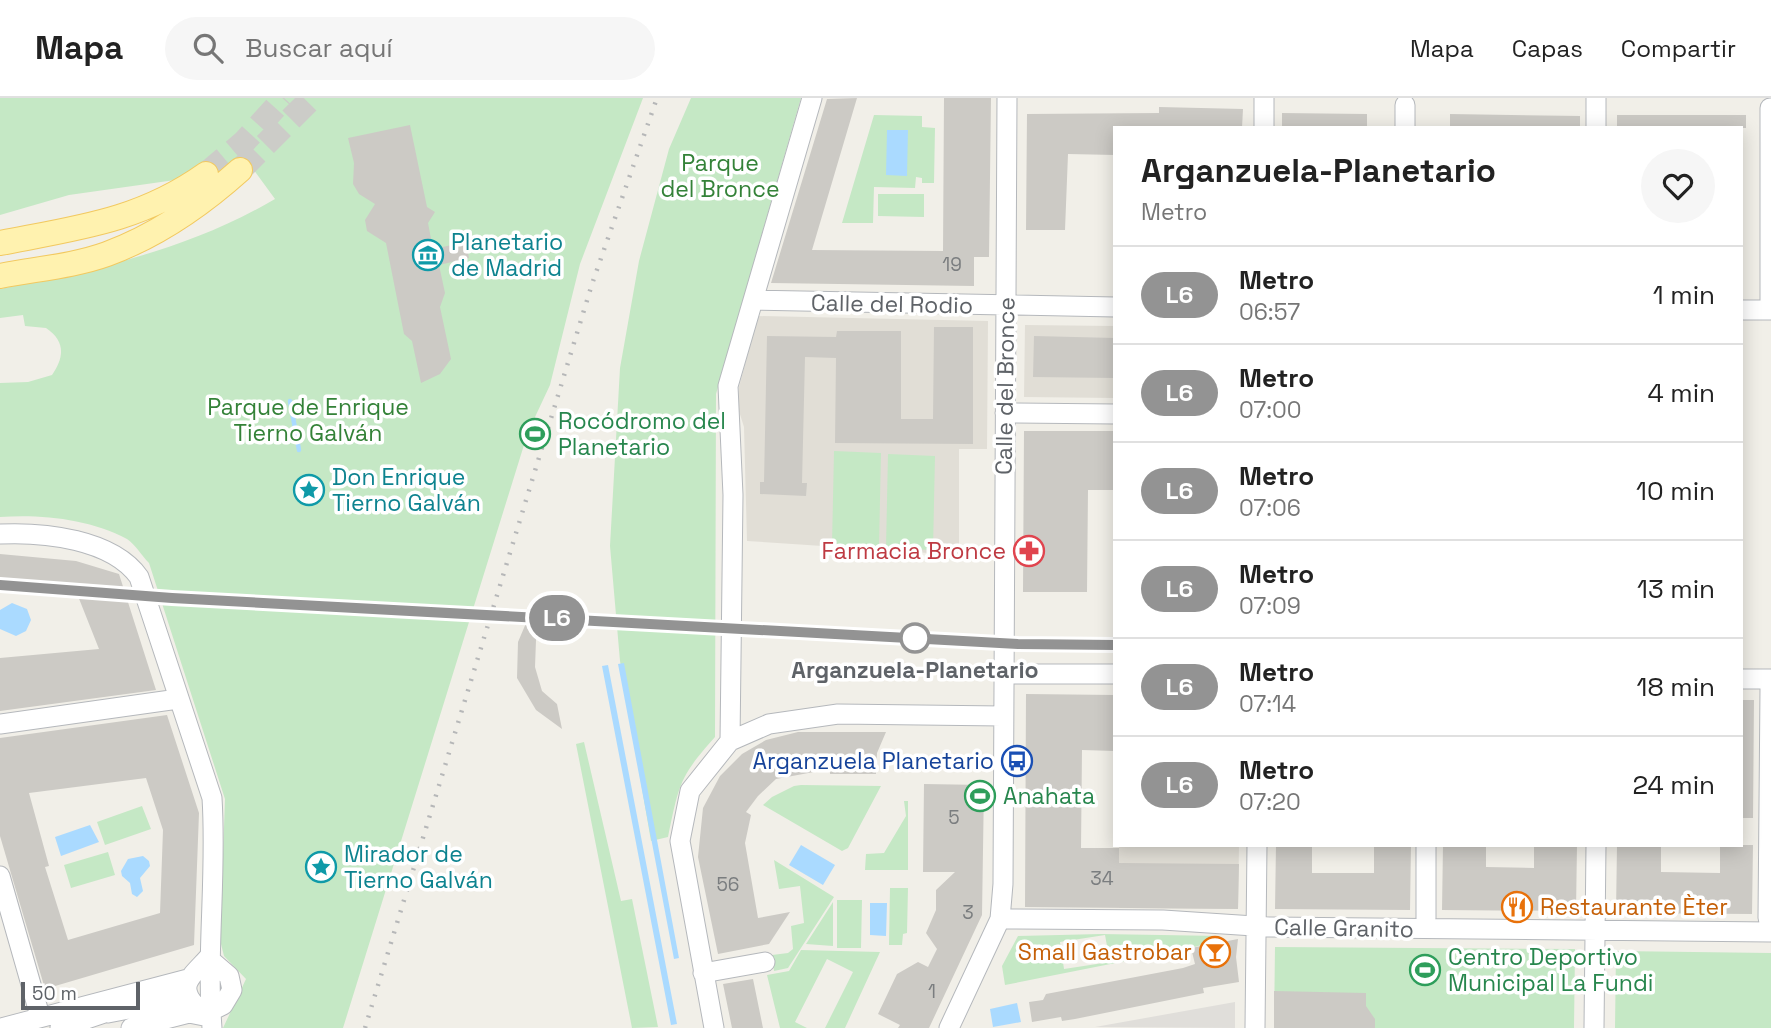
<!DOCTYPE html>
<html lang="es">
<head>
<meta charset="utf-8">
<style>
  body { margin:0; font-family:"Space Grotesk",sans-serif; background:#f6f6f6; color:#222; height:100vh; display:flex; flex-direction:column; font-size:26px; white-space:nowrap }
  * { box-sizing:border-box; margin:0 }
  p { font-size:23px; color:#767676 }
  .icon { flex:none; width:38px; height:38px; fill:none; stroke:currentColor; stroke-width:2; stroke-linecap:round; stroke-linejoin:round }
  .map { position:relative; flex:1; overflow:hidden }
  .side { position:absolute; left:1113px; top:28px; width:630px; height:721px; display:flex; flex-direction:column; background:#fff; border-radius:0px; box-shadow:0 4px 18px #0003 }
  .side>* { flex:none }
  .badge { padding:0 14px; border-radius:23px; font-size:24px; line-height:46px }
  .scale { position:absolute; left:21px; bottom:18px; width:119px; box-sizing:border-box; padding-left:7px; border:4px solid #5f6368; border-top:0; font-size:19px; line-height:24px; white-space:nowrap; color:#5f6368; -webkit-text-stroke:5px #fff; paint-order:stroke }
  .map>.badge { position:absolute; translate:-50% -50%; box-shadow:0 0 0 4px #fff }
  .round { display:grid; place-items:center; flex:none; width:74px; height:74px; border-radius:37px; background:#f6f6f6 }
  .overview { display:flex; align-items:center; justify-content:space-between; height:119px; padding:0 28px }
  h1 { font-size:33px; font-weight:700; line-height:52px }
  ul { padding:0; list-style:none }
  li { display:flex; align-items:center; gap:21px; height:98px; padding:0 28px; border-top:2px solid #e0e0e0 }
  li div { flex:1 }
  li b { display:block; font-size:26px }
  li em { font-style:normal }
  li .badge { min-width:77px; font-weight:700; text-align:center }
  header { display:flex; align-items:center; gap:42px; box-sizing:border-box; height:98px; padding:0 35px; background:#fff; border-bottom:2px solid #e0e0e0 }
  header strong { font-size:33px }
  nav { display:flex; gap:38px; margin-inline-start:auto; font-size:24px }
  .search { width:490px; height:63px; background:#f6f6f6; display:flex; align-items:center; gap:18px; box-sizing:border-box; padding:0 24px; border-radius:38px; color:#767676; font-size:26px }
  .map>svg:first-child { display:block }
  .industrial { fill:#e0deda }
  .education { fill:#e1ded6 }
  .green { fill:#c5e8c5; fill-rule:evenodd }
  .water { fill:#aadaff }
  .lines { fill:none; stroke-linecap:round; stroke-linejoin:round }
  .stream { stroke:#aadaff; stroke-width:4.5 }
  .building { fill:#cccac5; fill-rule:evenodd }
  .major-tunnel { stroke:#ccccc8; stroke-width:24; stroke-dasharray:24 12; stroke-linecap:butt }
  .minor-casing { stroke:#b5b8bc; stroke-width:21 }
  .major-casing { stroke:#f2c960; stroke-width:26 }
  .minor { stroke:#fff; stroke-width:19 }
  .major { stroke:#fff2af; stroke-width:24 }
  .rail { stroke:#b6b7b8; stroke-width:4.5; stroke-dasharray:2 9; stroke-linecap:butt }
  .line-casing { stroke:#fff; stroke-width:16 }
  .line { stroke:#939393; stroke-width:10 }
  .stop-dot { fill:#fff; stroke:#939393; stroke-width:3.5 }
  .labels { text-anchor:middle; stroke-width:7; stroke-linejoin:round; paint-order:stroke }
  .number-label { font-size:19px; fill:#7a7d7f }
  .park-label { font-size:23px; fill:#348238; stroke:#fff }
  .culture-label { font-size:23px; fill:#0d838f; stroke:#fff; text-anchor:start }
  .street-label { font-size:23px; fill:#5f6368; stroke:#fff }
  .leisure-label { font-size:23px; fill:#27864d; stroke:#fff; text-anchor:start }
  .health-label { font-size:23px; fill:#be3a42; stroke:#fff; text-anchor:end }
  .stop-label { font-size:23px; font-weight:bold; fill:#5f6368; stroke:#fff }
  .transit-label { font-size:23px; fill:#164399; stroke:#fff; text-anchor:end }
  .food-label { font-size:23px; fill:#c56008; stroke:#fff; text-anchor:start }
</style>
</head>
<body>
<header>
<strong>Mapa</strong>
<div class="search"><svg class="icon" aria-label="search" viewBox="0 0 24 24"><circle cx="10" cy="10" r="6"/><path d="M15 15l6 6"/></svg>Buscar aquí</div>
<nav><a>Mapa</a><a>Capas</a><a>Compartir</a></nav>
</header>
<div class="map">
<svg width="1771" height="930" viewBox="0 0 1771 930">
  <rect width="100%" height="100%" fill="#f1efe8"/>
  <path class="industrial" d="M1235 904V930L1095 929Z"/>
  <path class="education" d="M758 218 988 223 987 351H959V457L747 443 744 329 738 310 739 289Z
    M1025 227 1115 228V300L1024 299Z
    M1119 747H1239L1238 811 1119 810Z"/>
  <path class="green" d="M0 0H643L580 166 550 287 528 334 343 930H223L246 881 224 858 220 842 225 701 149 465C142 458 135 446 127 441 90 421 41 416 0 419V285L28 284 52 277C64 260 66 243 46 230L25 228 23 217 0 220V191C99 170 186 153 275 101L253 71 69 97 0 117Z
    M691 0H801L716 296 715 639C679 679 679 687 668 739L651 743 620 563 610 448 620 270 639 163 669 51Z
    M874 17 922 18V29L935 30 934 85H922V80L916 79 915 90 874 89 873 125H842Z
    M878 96H924V119L878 118Z
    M834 353 881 355 879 449 832 447Z
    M888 356 935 358 933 452 886 450Z
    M584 644 621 803 632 801 658 929 632 930 576 646Z
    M794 688 801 687 881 688 848 750 842 753 763 707 772 699Z
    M904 703H908V772H865L866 756 884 755 906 718Z
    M142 708 151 731 105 747 97 724Z
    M108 754 115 777 71 790 64 767Z
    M774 762 834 799 788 870 774 873 772 857 788 855 793 851 791 828 804 825 800 788 779 791Z
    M890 790H908L907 835 903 836 902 847H889Z
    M837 802H862L861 850H837Z
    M833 804V848L806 846Z
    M1101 836 1220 838 1219 842 1191 850 1005 887 1002 868 1018 838ZM1105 837 1110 864 1064 871 1060 844Z
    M1275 849 1575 851 1574 930H1274Z
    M801 852 880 854 845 930H825L853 874 827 861 795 924 807 930H780L767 877 789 873Z
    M1616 853 1771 855V930H1615Z"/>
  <path class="water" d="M887 32H908L907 78 886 77Z
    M12 505 27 511 31 522 26 533 16 538 0 531V512Z
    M624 565 679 860 674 861 618 566Z
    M608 567 677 926 671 927 602 568Z
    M90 727 99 744 61 758 55 739Z
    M801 747 835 767 823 787 789 767Z
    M143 758 149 763 150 768 140 780 143 793 137 799 132 796 130 785 122 778 121 773 128 761Z
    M870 805H887L886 838 870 837Z
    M1017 905 1021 924 993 929 990 911Z"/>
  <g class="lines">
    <path class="stream" d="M290 303 299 352"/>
  </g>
  <path class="building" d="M857 0 812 152 943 153 944 0H991L989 159H974V188L771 185 827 1Z
    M1159 9 1243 11 1242 30H1115V57L1068 56 1065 132H1026L1027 16 1159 15Z
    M1282 15 1367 16V30H1282Z
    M1450 16 1580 18V30H1450Z
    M1617 17H1746V30H1617Z
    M410 27 427 109 435 114 428 125 433 151 466 144 469 160 439 167 445 195 440 209 451 261 440 276 421 285 412 243 404 236 386 145 367 133 365 122 375 106 359 96 353 86 354 65 348 40Z
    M934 229H973V346L835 345 836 260 805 259 802 385H807L806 398 760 396V384H764L767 238 836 239 837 233H901V321H933Z
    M1034 238 1115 240V280L1033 279Z
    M1024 333H1115V392H1088L1087 494H1023Z
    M0 456 76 463 119 476 156 592 0 613V560L99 551 74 488 55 485V491L0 486Z
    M535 504 541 534 536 542 535 569 542 593 557 606 562 631 536 612 517 580 518 544Z
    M1026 596 1115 597V653L1082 652 1081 750H1119V765L1239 766 1238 811 1025 809Z
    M1741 602H1754L1753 720H1741Z
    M167 617 199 715 194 847 45 891 0 738V640ZM146 680 163 732 160 815 68 842 45 769 49 768 29 695Z
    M798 634H886L877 655 876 676H830V671L776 681 758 698 746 714 751 717 745 745 758 820 790 814 769 846 718 856 698 759 703 710 720 678 742 656 766 642Z
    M924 686 984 687 982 817 929 930H898L900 927 878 916 897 876 918 864 928 869 937 851 926 835 936 812V792L955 774H923Z
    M1276 747H1312V775H1374V747H1411L1410 812 1275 811Z
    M1443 747H1486V769L1534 770V747H1577L1576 813 1442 812Z
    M1617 747H1661V774L1720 775V747H1753L1752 816 1616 815Z
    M1238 841 1236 859 1239 884 1203 890 1204 895 1075 921 1062 923 1061 919 1032 924 1029 904 1043 902 1046 896 1183 870 1195 866 1191 850Z
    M753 881 763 930H732L723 886Z
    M1274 893 1366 895V908L1375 921V930H1274Z"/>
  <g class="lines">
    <path class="major-tunnel" d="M240 72 312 0
      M206 76 244 44 284 0"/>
    <g class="minor-casing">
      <path id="minor" d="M1596 0V30
        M1405 7V30
        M1770 10V202
        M1264 30V0
        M753 202 1115 209
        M1741 212H1771
        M1005 315 1115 316
        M0 436C44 434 112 441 139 479L212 700C217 777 206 853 212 930
        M1002 576H1115
        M1741 581H1771
        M0 626 178 601
        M730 643 733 397 728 288 812 0
        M0 778 40 918
        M1426 820V747
        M1768 820 1770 590
        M1000 821 1163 822 1269 829 1771 834
        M208 860 229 878 232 892 223 907 211 913 195 907C176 887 194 876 208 860Z
        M703 875 765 864
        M108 915 175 902 195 907
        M1 930 188 881
        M60 930 116 911
        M131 930 189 915 204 918
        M714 930 680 743 690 693 730 643 769 626 838 616 1002 618
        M949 930 1000 821 1003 786 1007 0
        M1255 930 1257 747
        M1594 930 1596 747"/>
    </g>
    <g class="major-casing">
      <path id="major" d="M0 145C77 130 140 123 206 76
        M0 178C35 171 74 168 107 156 156 138 201 107 240 72"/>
    </g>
    <use href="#minor" class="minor"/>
    <use href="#major" class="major"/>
    <path class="rail" d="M365 930 592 186 657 0"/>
  </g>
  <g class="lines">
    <g class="line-casing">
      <path id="line" d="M0 487 172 500 1018 546 1115 547"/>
    </g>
    <use href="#line" class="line"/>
  </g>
  <defs>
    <g id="museum-ring" transform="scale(1.575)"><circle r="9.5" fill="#fff" stroke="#0f9aa8" stroke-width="1.5"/><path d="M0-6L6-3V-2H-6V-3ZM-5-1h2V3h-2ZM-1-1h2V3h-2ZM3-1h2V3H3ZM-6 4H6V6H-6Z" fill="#0f9aa8"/></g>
    <g id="stadium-ring" transform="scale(1.575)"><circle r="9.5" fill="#fff" stroke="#2e9e5b" stroke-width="1.5"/><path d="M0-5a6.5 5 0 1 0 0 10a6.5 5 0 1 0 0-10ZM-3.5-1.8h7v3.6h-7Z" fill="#2e9e5b"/></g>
    <g id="sight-ring" transform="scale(1.575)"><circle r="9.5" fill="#fff" stroke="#0f9aa8" stroke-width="1.5"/><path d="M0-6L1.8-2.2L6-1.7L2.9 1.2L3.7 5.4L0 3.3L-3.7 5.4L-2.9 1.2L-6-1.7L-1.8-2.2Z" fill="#0f9aa8"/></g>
    <g id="pharmacy-ring" transform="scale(1.575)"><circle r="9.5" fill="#fff" stroke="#e0444e" stroke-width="1.5"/><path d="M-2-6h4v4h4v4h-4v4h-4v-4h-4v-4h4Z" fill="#e0444e"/></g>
    <g id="bus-ring" transform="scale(1.575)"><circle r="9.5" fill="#fff" stroke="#1a4fb4" stroke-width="1.5"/><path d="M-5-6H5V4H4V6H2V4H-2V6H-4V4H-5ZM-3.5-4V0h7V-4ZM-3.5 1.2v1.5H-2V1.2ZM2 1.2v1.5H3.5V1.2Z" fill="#1a4fb4"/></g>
    <g id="restaurant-ring" transform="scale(1.575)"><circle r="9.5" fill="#fff" stroke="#e8710a" stroke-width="1.5"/><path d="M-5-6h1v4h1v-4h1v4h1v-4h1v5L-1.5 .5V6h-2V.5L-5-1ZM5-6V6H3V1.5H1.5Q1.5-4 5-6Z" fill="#e8710a"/></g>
    <g id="bar-ring" transform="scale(1.575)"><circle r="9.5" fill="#fff" stroke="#e8710a" stroke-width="1.5"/><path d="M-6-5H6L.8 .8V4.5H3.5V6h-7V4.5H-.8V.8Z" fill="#e8710a"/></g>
  </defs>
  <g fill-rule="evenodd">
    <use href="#museum-ring" x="428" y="157"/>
    <use href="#stadium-ring" x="535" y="336"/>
    <use href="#sight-ring" x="309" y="392"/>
    <use href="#pharmacy-ring" x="1029" y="453"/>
    <use href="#bus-ring" x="1017" y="663"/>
    <use href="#stadium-ring" x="980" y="698"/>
    <use href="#sight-ring" x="321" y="769"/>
    <use href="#restaurant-ring" x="1517" y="809"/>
    <use href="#bar-ring" x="1215" y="854"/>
    <use href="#stadium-ring" x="1425" y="872"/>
  </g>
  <circle class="stop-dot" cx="915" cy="540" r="14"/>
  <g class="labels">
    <g class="number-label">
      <text x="952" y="173">19</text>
      <text x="954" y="726">5</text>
      <text x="1102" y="787">34</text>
      <text x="728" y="793">56</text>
      <text x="968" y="821">3</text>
      <text x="932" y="900">1</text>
    </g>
    <g class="park-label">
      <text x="720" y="73">Parque<tspan x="720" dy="26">del Bronce</tspan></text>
      <text x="308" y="317">Parque de Enrique<tspan x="308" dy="26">Tierno Galván</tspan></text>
    </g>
    <g class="culture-label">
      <text x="451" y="152">Planetario<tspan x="451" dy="26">de Madrid</tspan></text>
      <text x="332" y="387">Don Enrique<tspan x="332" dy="26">Tierno Galván</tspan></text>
      <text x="344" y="764">Mirador de<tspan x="344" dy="26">Tierno Galván</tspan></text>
    </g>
    <g class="street-label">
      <text transform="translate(892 206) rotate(1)" y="8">Calle del Rodio</text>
      <text transform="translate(1005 288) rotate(-89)" y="8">Calle del Bronce</text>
      <text transform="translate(1344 830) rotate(1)" y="8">Calle Granito</text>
    </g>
    <g class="leisure-label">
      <text x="558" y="331">Rocódromo del<tspan x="558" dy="26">Planetario</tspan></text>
      <text x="1003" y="706">Anahata</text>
      <text x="1448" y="867">Centro Deportivo<tspan x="1448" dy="26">Municipal La Fundi</tspan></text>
    </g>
    <g class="health-label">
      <text x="1006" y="461">Farmacia Bronce</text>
    </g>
    <g class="stop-label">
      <text x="915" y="580">Arganzuela-Planetario</text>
    </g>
    <g class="transit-label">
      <text x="994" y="671">Arganzuela Planetario</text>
    </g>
    <g class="food-label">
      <text x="1540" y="817">Restaurante Èter</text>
      <text x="1192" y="862" text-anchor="end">Small Gastrobar</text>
    </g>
  </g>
</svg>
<div class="scale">50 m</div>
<b class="badge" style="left:557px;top:520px;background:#939393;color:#fff">L6</b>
<section class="side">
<div class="overview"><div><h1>Arganzuela-Planetario</h1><p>Metro</p></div><a class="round"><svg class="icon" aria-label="heart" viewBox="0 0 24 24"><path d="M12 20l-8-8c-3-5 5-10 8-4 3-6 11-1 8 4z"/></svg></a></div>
<ul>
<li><span class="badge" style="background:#939393;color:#fff">L6</span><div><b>Metro</b><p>06:57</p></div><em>1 min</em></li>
<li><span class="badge" style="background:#939393;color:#fff">L6</span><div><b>Metro</b><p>07:00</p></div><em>4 min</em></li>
<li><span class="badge" style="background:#939393;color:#fff">L6</span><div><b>Metro</b><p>07:06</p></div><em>10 min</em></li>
<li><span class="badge" style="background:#939393;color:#fff">L6</span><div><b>Metro</b><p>07:09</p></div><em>13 min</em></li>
<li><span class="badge" style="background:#939393;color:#fff">L6</span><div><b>Metro</b><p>07:14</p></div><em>18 min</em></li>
<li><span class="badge" style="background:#939393;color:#fff">L6</span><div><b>Metro</b><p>07:20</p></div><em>24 min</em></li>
</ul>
</section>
</div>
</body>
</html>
